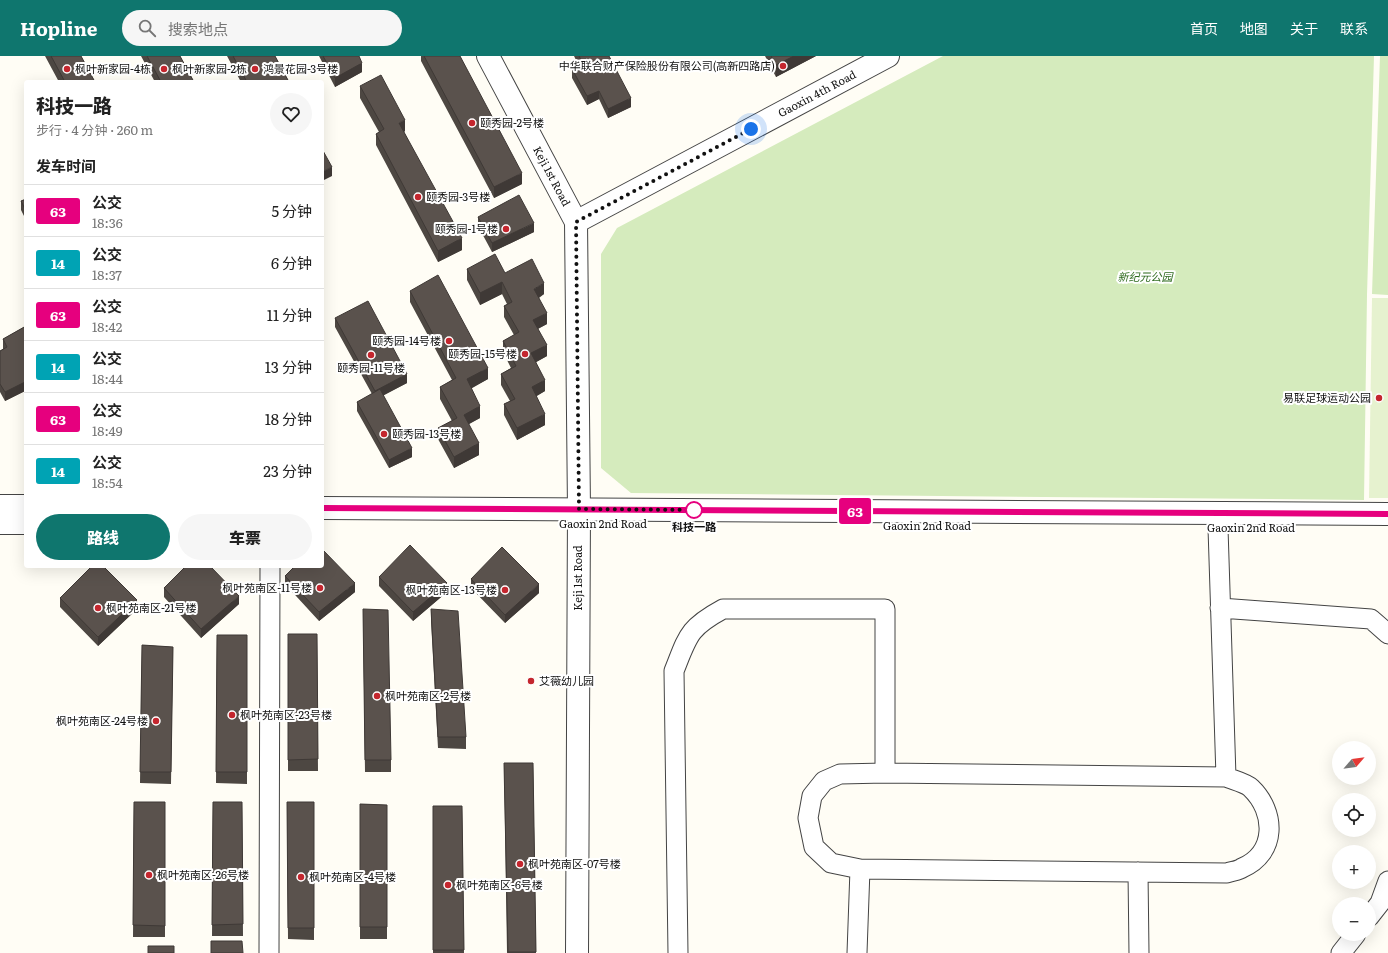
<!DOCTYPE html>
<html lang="zh">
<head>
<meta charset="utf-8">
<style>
  body { margin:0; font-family:Literata,"Noto Sans SC",serif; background:#f6f6f6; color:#222; height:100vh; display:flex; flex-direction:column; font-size:15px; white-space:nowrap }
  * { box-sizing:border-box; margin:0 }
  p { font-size:13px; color:#767676 }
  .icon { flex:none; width:22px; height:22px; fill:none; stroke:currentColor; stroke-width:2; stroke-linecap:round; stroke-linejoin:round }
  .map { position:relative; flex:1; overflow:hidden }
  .side { position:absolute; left:24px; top:24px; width:300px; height:488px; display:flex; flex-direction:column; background:#fff; border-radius:4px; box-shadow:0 4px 16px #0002 }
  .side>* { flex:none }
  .badge { padding:0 8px; border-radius:3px; font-size:14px; line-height:26px }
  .needle { width:26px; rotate:62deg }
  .controls { position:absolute; left:1332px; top:685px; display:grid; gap:8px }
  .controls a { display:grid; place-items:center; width:44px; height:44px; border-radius:50%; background:#fff; box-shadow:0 4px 16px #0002; font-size:20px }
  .you { position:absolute; width:20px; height:20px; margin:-10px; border:3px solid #fff; border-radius:50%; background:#1a73e8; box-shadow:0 0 0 6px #1a73e833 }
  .map>.badge { position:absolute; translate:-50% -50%; box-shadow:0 0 0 2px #fff }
  h2 { padding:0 12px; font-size:15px; line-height:36px }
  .round { display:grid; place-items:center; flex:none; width:42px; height:42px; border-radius:21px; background:#f6f6f6 }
  .summary { display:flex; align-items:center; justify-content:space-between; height:68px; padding:0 12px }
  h1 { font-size:19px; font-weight:800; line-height:30px }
  .action { display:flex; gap:8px; margin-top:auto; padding:8px 12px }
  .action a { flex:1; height:46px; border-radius:24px; background:#0f766e; color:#fff; font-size:16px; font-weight:800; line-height:46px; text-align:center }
  .action a+a { background:#f6f6f6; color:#222 }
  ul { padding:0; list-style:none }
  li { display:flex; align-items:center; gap:12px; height:52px; padding:0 12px; border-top:1px solid #e0e0e0 }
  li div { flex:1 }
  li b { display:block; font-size:15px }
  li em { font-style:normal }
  li .badge { min-width:44px; font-weight:700; text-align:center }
  header { display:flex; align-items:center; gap:24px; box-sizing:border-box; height:56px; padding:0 20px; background:#0f766e; color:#fff }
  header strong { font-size:19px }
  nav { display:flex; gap:22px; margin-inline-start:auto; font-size:14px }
  .search { width:280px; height:36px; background:#f6f6f6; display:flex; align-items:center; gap:10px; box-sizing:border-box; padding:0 14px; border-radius:22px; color:#767676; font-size:15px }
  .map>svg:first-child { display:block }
  .green { fill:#d5ebbd }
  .pitch { fill:#e6f2cf }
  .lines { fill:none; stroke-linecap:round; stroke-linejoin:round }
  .minor-casing { stroke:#444; stroke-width:21 }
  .tertiary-casing { stroke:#444; stroke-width:24 }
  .minor { stroke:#fff; stroke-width:19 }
  .tertiary { stroke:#fff; stroke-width:22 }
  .wall { fill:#4d4742 }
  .shaded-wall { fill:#3f3936 }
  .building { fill:#5a524d; stroke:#3f3936 }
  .line-casing { stroke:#fff; stroke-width:9 }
  .line { stroke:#e6007e; stroke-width:6 }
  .walk { stroke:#111; stroke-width:4; stroke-dasharray:0 7.2 }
  .poi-dot { fill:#c4262e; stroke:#fff; stroke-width:1.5 }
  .stop-dot { fill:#fff; stroke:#e6007e; stroke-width:2 }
  .labels { text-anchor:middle; stroke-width:4; stroke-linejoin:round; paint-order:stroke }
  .poi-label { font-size:11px; fill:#111; stroke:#fff; text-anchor:start }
  .street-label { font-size:11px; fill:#111; stroke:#fff }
  .park-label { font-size:11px; font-style:italic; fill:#2f6b1f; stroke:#fff }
  .stop-label { font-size:11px; font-weight:bold; fill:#111; stroke:#fff }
</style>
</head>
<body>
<header>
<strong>Hopline</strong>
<div class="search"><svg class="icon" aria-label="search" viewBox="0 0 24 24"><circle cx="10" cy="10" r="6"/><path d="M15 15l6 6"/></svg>搜索地点</div>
<nav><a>首页</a><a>地图</a><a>关于</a><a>联系</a></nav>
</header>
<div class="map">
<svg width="1388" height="897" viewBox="0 0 1388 897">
  <rect width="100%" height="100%" fill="#fffdf5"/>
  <path class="green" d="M943 0H1374L1367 239 1364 444 631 437 601 412V198L617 172Z
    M1380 0H1388V239L1372 238Z"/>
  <path class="pitch" d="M1372 242H1388V442H1369Z"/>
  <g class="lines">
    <g class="minor-casing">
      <path id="minor" d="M1218 472 1226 721
        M1220 552 1371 563 1388 578
        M885 717 1226 721C1233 724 1246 727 1251 732 1276 756 1277 797 1242 812 1238 815 1232 815 1227 817L860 813 831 807 814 791 808 762 812 740 824 725 840 718Z
        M1138 816 1139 897
        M1369 861 1380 847 1388 825
        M269 897 270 510
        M678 897 674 615C688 580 688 572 723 553H885V717
        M857 897 860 813
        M1341 897 1356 878"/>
    </g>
    <g class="tertiary-casing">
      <g id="tertiary">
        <path id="s1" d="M488 0 576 166 579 453 577 897"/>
        <path id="s2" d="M576 166 888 0"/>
        <path d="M0 450H26"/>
        <path d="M322 452 1388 458"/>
        <path d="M0 467H26"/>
      </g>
    </g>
    <use href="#minor" class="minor"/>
    <use href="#tertiary" class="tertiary"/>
  </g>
  <path class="wall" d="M45 0H81L95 26H59Z
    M141 0H180L194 26H155Z
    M227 0H275L289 26H241Z
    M319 0H359L362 16 335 31Z
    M421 0H460L522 128 494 142 421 5Z
    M574 0H609L631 51 608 62 599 43 587 49 572 22V13L579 10Z
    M765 0H816L776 21Z
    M360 30 405 75 404 76 462 194 438 206 376 89V78L379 76 360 42Z
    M26 143V164L21 154V145Z
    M478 161 534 176 492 196 478 170Z
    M467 213 505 217 544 238 539 242 547 268 538 273 547 300 536 306 545 335 536 340 545 369 517 384 504 359V348L510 345 501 329V318L511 312 503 296V285L514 279 504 261V250L507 248 502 238 480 249 467 224Z
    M410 235 488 323 471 332 480 362 468 368 479 399 454 412 438 383V372L452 365 440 343V331L452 324 410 246Z
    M335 262 407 327 383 339 412 401 389 412 357 355V346L372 338 335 271Z
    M26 270V336L25 335 5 345 0 336V295L3 293V283Z
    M285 520 355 536 319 565 285 528Z
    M379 521 447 536 413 565 379 530Z
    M471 523 539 537 505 567 471 532Z
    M164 532 239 548 201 582 164 541Z
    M60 542 137 553 98 590 60 551Z
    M363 553 391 704V716H365Z
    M431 553 466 681V693L438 692 431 565Z
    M288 578H317L318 715H288Z
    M217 579H247V728L216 727Z
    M142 589 173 591 171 728 140 727Z
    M504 707H533L536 897H507Z
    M134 746H165V881H133Z
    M213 746H242L243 880H212Z
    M287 746H314V884L288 883Z
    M360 748 387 749V883H360Z
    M433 750H462L464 897H433Z"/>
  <path class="shaded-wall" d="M794 0H816L776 21V9Z
    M362 7V16L335 31V22Z
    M599 35V43L587 49V40Z
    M631 42V51L608 62V53Z
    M405 64V75L399 78V67Z
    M332 111V120L322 125V116Z
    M522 117V128L494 142V131Z
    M534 167V176L492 196V187Z
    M462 182V194L438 206V195Z
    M502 226V238L480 249V237Z
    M544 227V238L534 244V233Z
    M547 257V268L533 275V264Z
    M547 289V300L531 309V297Z
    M488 312V323L467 335V323Z
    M407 318V327L375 344V335Z
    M545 324V335L532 343V331Z
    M25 326V335L5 345V336Z
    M480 350V362L464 371V359Z
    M545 358V369L517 384V372Z
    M479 387V399L454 412V401Z
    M412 392V401L389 412V404Z
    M355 527V536L319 565V556Z
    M447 527V536L413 565V556Z
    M539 528V537L505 567V559Z
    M239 540V548L201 582V573Z
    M137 544V553L98 590V581Z"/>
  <path class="building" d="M51 0H81L95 26H65Z
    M147 0H180L194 26H161Z
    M233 0H275L289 26H247Z
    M323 0H359L362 7 335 22Z
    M424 0H460L522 117 494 131Z
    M579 0H609L631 42 608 53 599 35 587 40 572 13 583 8Z
    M771 0H794L776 9Z
    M381 19 405 64 399 67 462 182 438 195 376 78 384 73 360 30Z
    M322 93 332 111 322 116Z
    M519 139 534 167 492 187 478 161Z
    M26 143V155L21 145Z
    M495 198 505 217 532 203 544 227 534 233 547 257 533 264 547 289 531 297 545 324 532 331 545 358 517 372 504 348 515 343 501 318 516 310 503 285 519 276 504 250 512 246 502 226 480 237 467 213Z
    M438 219 488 312 467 323 480 350 464 359 479 387 454 401 438 372 457 362 440 331 456 322 410 235Z
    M368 245 407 318 375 335 335 262Z
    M26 270V327L25 326 5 336 0 328V295L7 291 3 283Z
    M380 333 412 392 389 404 357 346Z
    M410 489 447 527 413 556 379 521Z
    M502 491 539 528 505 559 471 523Z
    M322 493 355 527 319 556 285 520 295 510H322Z
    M92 510H103L137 544 98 581 60 542Z
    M186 510H210L239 540 201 573 164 532Z
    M363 553 388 554 391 704H365Z
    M431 553 458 555 466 681H438Z
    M288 578H317L318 703 288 704Z
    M217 579H247V716H216Z
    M142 589 173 591 171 716H140Z
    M504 707H533L536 896H508Z
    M134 746H165V870L133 869Z
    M213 746H242L243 868 212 869Z
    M287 746H314V872H288Z
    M360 748 387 749V871H360Z
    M433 750H462L464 894H433Z
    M211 885H242L243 897H211Z
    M148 890H174V897H148Z"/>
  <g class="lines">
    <g class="line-casing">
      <path id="line" d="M322 452 1388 458"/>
    </g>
    <use href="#line" class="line"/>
    <path class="walk" d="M694 454 579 453 576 166 751 73"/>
  </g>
  <g class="poi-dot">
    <circle cx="783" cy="10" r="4"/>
    <circle cx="67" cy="13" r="4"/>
    <circle cx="164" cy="13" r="4"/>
    <circle cx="255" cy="13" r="4"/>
    <circle cx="472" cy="67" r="4"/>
    <circle cx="418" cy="141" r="4"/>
    <circle cx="506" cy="173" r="4"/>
    <circle cx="449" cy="285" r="4"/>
    <circle cx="525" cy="298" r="4"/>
    <circle cx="371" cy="299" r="4"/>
    <circle cx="1379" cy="342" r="4"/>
    <circle cx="384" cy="378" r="4"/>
    <circle cx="320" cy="532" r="4"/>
    <circle cx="505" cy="534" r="4"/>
    <circle cx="98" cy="552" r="4"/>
    <circle cx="531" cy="625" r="4"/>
    <circle cx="377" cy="640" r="4"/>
    <circle cx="232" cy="659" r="4"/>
    <circle cx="156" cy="665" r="4"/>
    <circle cx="520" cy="808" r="4"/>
    <circle cx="149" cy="819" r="4"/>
    <circle cx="301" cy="821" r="4"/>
    <circle cx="448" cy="829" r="4"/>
  </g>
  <circle class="stop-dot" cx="694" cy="454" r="8"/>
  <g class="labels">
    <g class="poi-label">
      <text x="775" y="14" text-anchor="end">中华联合财产保险股份有限公司(高新四路店)</text>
      <text x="75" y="17">枫叶新家园-4栋</text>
      <text x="172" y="17">枫叶新家园-2栋</text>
      <text x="263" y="17">鸿景花园-3号楼</text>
      <text x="480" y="71">颐秀园-2号楼</text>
      <text x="426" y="145">颐秀园-3号楼</text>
      <text x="498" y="177" text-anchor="end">颐秀园-1号楼</text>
      <text x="441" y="289" text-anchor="end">颐秀园-14号楼</text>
      <text x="517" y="302" text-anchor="end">颐秀园-15号楼</text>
      <text x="371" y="316" text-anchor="middle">颐秀园-11号楼</text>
      <text x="1371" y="346" text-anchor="end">易联足球运动公园</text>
      <text x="392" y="382">颐秀园-13号楼</text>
      <text x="312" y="536" text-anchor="end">枫叶苑南区-11号楼</text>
      <text x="497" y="538" text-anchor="end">枫叶苑南区-13号楼</text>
      <text x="106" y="556">枫叶苑南区-21号楼</text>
      <text x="539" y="629">艾薇幼儿园</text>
      <text x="385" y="644">枫叶苑南区-2号楼</text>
      <text x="240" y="663">枫叶苑南区-23号楼</text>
      <text x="148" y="669" text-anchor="end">枫叶苑南区-24号楼</text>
      <text x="528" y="812">枫叶苑南区-07号楼</text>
      <text x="157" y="823">枫叶苑南区-26号楼</text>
      <text x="309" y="825">枫叶苑南区-4号楼</text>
      <text x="456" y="833">枫叶苑南区-6号楼</text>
    </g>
    <g class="street-label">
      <text dy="4" stroke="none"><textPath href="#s2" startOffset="273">Gaoxin 4th Road</textPath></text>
      <text dy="4" stroke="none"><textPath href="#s1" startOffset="136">Keji 1st Road</textPath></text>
      <text x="603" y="472">Gaoxin 2nd Road</text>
      <text x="927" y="474">Gaoxin 2nd Road</text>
      <text x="1251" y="476">Gaoxin 2nd Road</text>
      <text transform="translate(578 522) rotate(-90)" y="4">Keji 1st Road</text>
    </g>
    <g class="park-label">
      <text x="1145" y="225">新纪元公园</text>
    </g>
    <g class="stop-label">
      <text x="694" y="475">科技一路</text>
    </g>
  </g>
</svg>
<div class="controls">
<a><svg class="needle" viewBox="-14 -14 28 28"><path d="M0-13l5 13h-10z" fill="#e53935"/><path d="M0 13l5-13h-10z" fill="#767676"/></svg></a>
<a><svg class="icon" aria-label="locate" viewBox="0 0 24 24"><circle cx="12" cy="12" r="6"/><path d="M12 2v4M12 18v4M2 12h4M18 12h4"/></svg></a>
<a>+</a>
<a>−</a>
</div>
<div class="you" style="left:751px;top:73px"></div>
<b class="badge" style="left:855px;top:455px;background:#e6007e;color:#fff">63</b>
<section class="side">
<div class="summary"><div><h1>科技一路</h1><p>步行 · 4 分钟 · 260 m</p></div><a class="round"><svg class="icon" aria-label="heart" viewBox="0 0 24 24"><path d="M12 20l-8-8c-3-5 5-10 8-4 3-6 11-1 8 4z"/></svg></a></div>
<h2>发车时间</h2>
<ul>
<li><span class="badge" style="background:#e6007e;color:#fff">63</span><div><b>公交</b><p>18:36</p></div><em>5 分钟</em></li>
<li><span class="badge" style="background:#00a3b4;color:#fff">14</span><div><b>公交</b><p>18:37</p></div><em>6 分钟</em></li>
<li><span class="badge" style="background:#e6007e;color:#fff">63</span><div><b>公交</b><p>18:42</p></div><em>11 分钟</em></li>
<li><span class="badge" style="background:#00a3b4;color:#fff">14</span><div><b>公交</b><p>18:44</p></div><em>13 分钟</em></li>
<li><span class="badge" style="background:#e6007e;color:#fff">63</span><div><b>公交</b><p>18:49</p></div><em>18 分钟</em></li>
<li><span class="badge" style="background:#00a3b4;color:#fff">14</span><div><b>公交</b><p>18:54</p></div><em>23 分钟</em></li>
</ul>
<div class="action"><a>路线</a><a>车票</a></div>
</section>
</div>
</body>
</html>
